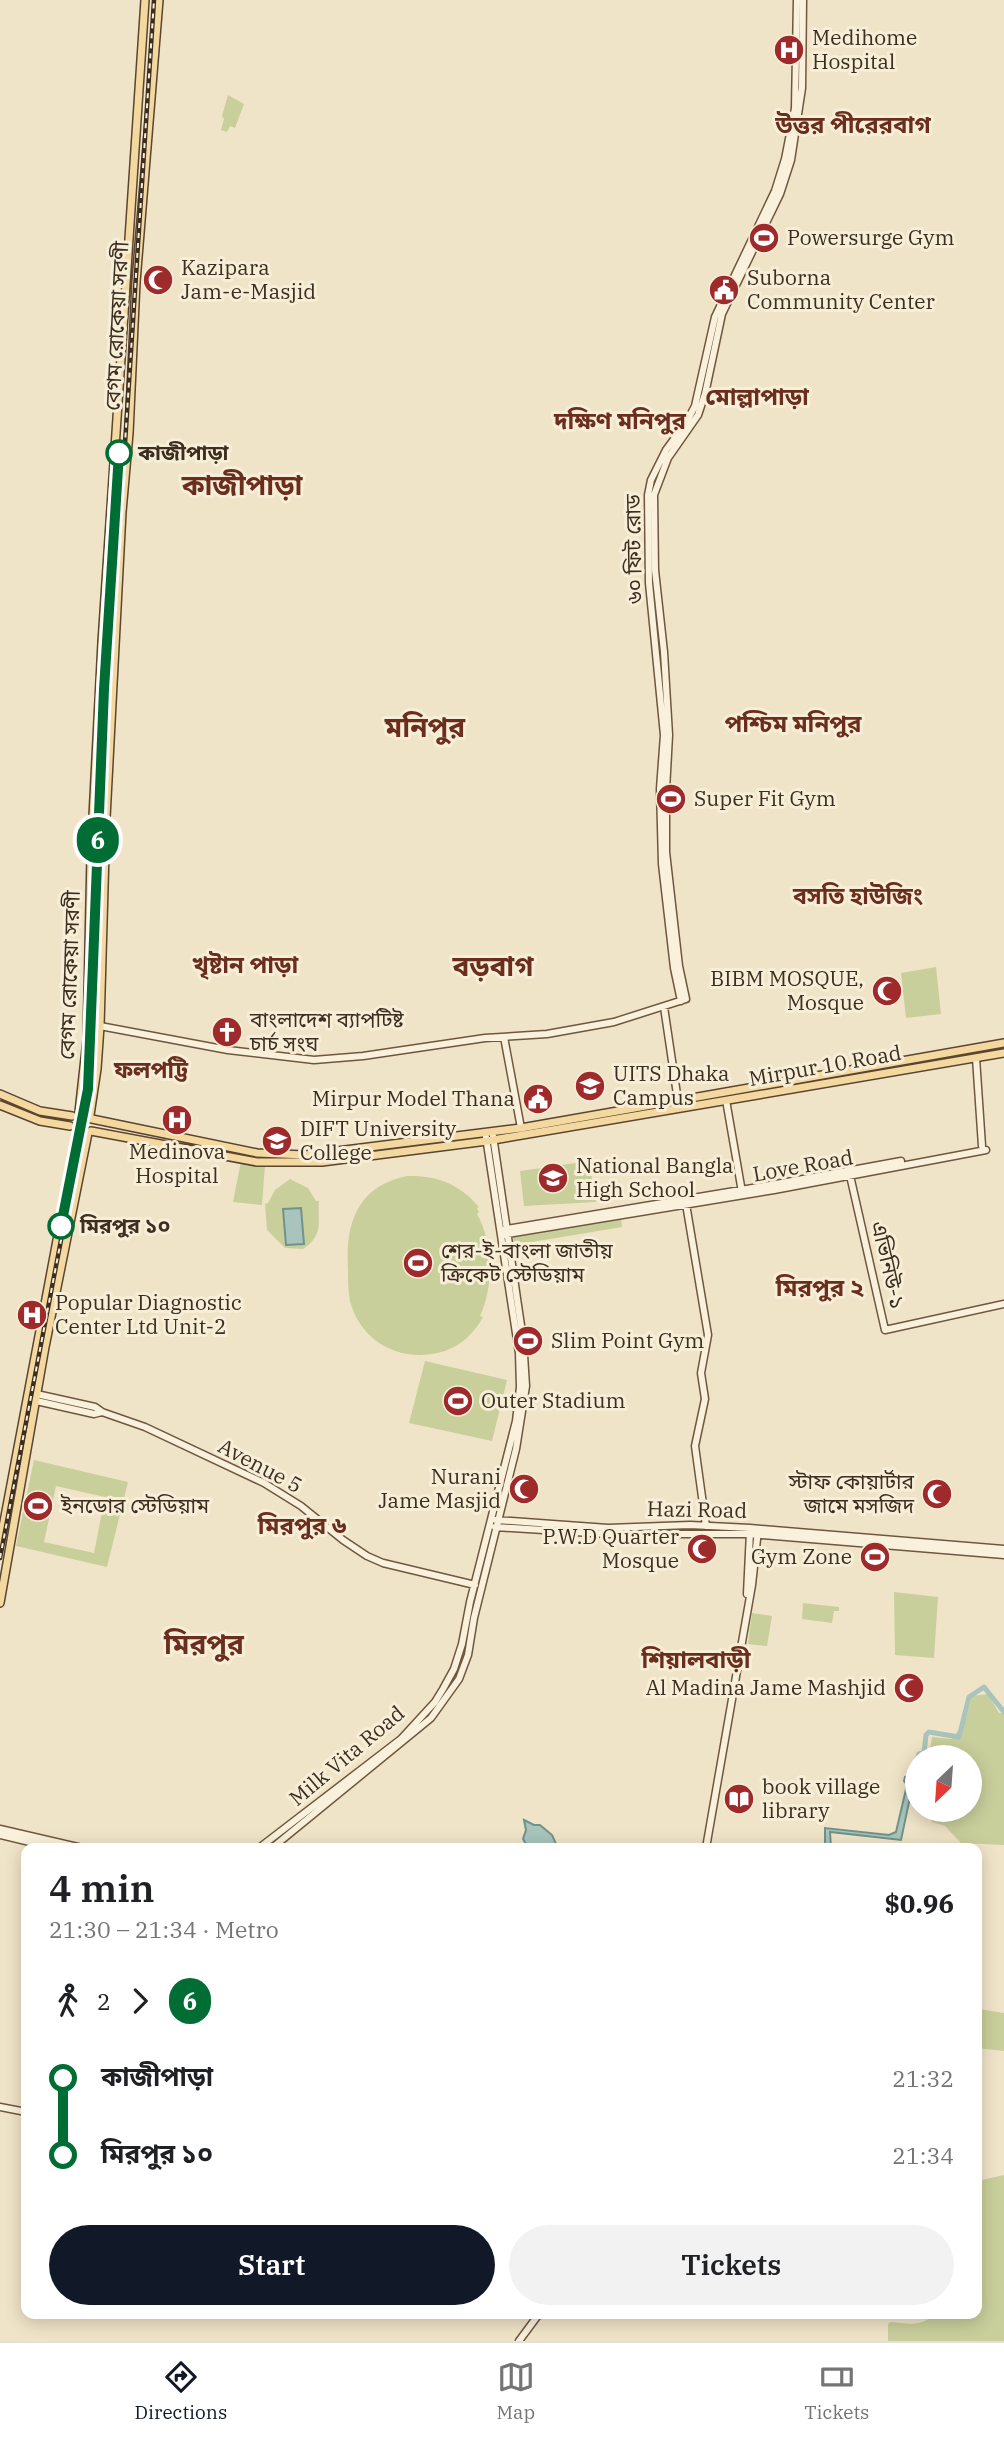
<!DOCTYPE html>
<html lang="en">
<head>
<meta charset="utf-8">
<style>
  body { margin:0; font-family:"IBM Plex Serif","Noto Sans Bengali",serif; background:#f2f2f2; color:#202124; height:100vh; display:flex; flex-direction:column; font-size:26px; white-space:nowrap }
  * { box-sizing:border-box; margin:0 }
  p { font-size:23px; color:#757577 }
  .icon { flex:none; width:38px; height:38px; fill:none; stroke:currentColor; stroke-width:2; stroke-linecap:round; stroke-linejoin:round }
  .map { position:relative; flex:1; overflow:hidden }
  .side { position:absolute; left:21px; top:1843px; width:961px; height:476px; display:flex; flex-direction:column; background:#fff; border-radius:14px; box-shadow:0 4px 18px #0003 }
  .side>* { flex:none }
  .badge { padding:0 14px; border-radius:23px; font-size:24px; line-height:46px }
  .needle { width:46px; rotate:205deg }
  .controls { position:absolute; left:905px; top:1745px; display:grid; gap:14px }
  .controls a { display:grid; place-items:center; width:77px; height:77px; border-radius:50%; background:#fff; box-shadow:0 4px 18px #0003; font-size:35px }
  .map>.badge { position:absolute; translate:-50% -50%; box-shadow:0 0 0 4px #fff }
  .legs { display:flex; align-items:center; gap:10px; height:77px; padding:0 28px; font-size:23px }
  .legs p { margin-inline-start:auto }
  .headline { display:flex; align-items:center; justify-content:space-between; height:119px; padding:0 28px }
  h1 { font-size:38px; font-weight:600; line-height:52px }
  .action { display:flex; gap:14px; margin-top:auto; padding:14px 28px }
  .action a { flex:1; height:80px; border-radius:42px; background:#111827; color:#fff; font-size:28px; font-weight:600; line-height:80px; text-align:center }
  .action a+a { background:#f2f2f2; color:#202124 }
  ul { padding:0 28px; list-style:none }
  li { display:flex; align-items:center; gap:24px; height:77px; font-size:26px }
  li i { display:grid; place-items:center; width:10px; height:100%; margin:0 9px; background:currentColor }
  li i::after { content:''; width:18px; height:18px; margin:-9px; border:5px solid; border-radius:50%; background:#fff }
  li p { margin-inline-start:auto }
  li:first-child i { background:linear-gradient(#0000 50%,currentColor 0) }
  li:last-child i { background:linear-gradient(currentColor 50%,#0000 0) }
  .tab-bar { display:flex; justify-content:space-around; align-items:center; height:98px; border-top:2px solid #e0e0e0; background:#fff; font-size:19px; color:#757577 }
  .tab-bar a { display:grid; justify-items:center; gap:4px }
  .tab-bar .on { color:#111827 }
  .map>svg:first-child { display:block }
  .green { fill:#c9cf9b; fill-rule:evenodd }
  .water { fill:#a9c4bc; stroke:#6f938a; stroke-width:2 }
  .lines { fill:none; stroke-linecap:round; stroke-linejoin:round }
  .canal { stroke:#a9c4bc; stroke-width:5 }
  .secondary-casing { stroke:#6f573f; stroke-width:9 }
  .primary-casing { stroke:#5b4430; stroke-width:10 }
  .secondary { stroke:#faf1dc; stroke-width:6 }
  .primary { stroke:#f3d9a0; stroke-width:7 }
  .rail-casing { stroke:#3d2e20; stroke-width:4.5 }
  .rail { stroke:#f7eed8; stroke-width:2; stroke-dasharray:5; stroke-linecap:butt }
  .line-1-casing { stroke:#fff; stroke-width:16 }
  .line-1 { stroke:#006e34; stroke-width:10 }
  .stop-1-dot { fill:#fff; stroke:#006e34; stroke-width:3.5 }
  .labels { text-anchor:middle; stroke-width:6; stroke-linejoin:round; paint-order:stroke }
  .poi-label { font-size:21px; fill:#3d2e20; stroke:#f7eed8; text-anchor:start }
  .street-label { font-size:21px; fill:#3d2e20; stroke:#f7eed8 }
  .stop-label { font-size:21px; font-weight:bold; fill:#3d2e20; stroke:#f7eed8; text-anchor:start }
  .neighbourhood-label { font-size:23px; font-weight:bold; fill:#6b2e1e; stroke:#f7eed8 }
  .quarter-label { font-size:24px; font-weight:bold; fill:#6b2e1e; stroke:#f7eed8 }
  .district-label { font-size:28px; font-weight:bold; fill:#6b2e1e; stroke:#f7eed8 }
</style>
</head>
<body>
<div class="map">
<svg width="1004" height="2341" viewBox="0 0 1004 2341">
  <rect width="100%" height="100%" fill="#f0e4c8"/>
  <path class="green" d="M228 95 244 104 235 128 230 126 227 132 221 130 224 119 222 116Z
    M936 967 941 1014 906 1018 901 973Z
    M241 1161 265 1165 262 1205 233 1202Z
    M589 1161 596 1202 524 1206 520 1171Z
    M407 1176C436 1175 460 1184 479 1207L477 1208 479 1212 477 1214C493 1242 494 1287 480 1316L483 1317C472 1337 455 1351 432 1354 395 1360 360 1339 350 1301 348 1291 348 1280 348 1269 345 1224 357 1186 407 1176Z
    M290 1179 308 1188 316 1201H319C317 1222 325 1234 303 1249L285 1248 267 1230 265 1204 268 1203 275 1190Z
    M621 1218 622 1227 514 1245 513 1237Z
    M425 1361 507 1380 492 1441 409 1423Z
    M34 1460 128 1482 107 1567 16 1546ZM56 1486 105 1497 94 1553 44 1542Z
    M894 1592 938 1597 934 1658 895 1655Z
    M803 1603 839 1607V1611H834L832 1623 802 1619Z
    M752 1613 772 1616 767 1646 748 1644Z
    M988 1694 999 1713H1004V1845L961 1843 945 1826 932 1822 930 1810H970V1757H929L932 1737 952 1739 966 1719 972 1696Z
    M978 2009 1004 2013V2051L977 2048Z
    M1004 2175V2341H888V2324L891 2322C907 2323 917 2327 932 2317L931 2314H976L977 2185 982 2180Z"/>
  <path class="water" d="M301 1208 304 1244 286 1245 283 1209Z
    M912 1774H915L901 1840 830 1832 831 1848H825V1828L889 1835 896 1832 907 1785 904 1781 905 1777Z
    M524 1820 534 1825H540L552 1835 558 1848H528L523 1839 526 1830Z"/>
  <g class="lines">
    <path class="canal" d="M918 1757 919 1754 924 1753 926 1735 929 1732 959 1737 969 1697 984 1687 1004 1712
      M911 1777 917 1761"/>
    <g class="secondary-casing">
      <path id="secondary" d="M681 1001 674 968 662 864 660 789 664 735 649 583 648 495 651 480 666 450 686 423 695 406 715 317 775 191 785 159 795 108 797 0
        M664 1007 678 1101
        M100 1026 228 1050 314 1060 363 1056 485 1038 547 1034 614 1022 686 999 679 966 666 852V790L669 735 664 652 655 570 654 495 668 458 698 415 705 394 722 314 780 194 791 160 802 88 803 0
        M504 1037 521 1128
        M976 1058 982 1146
        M726 1100 742 1192
        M849 1171 885 1330 1004 1304
        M686 1204 708 1335 701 1373 705 1399 695 1446 706 1526
        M501 1230 776 1184 901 1161
        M502 1235 774 1190 986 1150
        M32 1393 95 1407 102 1412 145 1427 264 1483 301 1506 343 1540 367 1556 383 1563 475 1585
        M32 1400 94 1414 102 1412
        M496 1520 608 1528 690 1525 750 1528 1004 1549
        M495 1527 606 1534H750L1004 1555
        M747 1594 750 1532
        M0 1829 82 1848
        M0 1835 55 1848
        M259 1848 401 1739 435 1702 443 1689 454 1669 462 1644 470 1602 516 1421 520 1387 519 1353 486 1137
        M272 1848 431 1718 459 1679 468 1655 474 1618 516 1449 526 1386 523 1339 493 1136
        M706 1848 752 1585 758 1530
        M0 2107 26 2112
        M519 2341 539 2314"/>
    </g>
    <g class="primary-casing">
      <path id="primary" d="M0 1094 40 1111 72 1116
        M0 1105 40 1121 70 1126
        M79 1112 87 1040 91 855 102 642 145 0
        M90 1115 97 1069 100 1026 106 818 122 512 129 433 136 282 159 0
        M92 1119 257 1153 305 1155 521 1128 1004 1043
        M91 1131 257 1162H322L487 1141 1004 1053
        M0 1543 77 1134
        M0 1603 45 1347 88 1133"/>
    </g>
    <use href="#secondary" class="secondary"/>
    <use href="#primary" class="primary"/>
    <g class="rail-casing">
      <path id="rail" d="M0 1558 90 1089 109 688 154 0"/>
    </g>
    <use href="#rail" class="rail"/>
  </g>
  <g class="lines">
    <g class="line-1-casing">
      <path id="line-1" d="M61 1226 88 1089 104 689 119 453"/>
    </g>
    <use href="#line-1" class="line-1"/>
  </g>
  <defs>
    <g id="hospital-disc" transform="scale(1.575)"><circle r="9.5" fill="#9e2a2b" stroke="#f7eed8"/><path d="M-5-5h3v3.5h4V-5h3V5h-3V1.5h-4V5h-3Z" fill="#fff"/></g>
    <g id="stadium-disc" transform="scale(1.575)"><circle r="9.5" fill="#9e2a2b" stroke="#f7eed8"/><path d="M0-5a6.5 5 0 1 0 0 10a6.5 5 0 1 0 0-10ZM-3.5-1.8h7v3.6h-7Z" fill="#fff"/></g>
    <g id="mosque-disc" transform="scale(1.575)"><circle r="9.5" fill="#9e2a2b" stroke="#f7eed8"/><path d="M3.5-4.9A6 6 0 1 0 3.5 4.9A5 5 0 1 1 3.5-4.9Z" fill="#fff"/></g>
    <g id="civic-disc" transform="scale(1.575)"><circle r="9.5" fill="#9e2a2b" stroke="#f7eed8"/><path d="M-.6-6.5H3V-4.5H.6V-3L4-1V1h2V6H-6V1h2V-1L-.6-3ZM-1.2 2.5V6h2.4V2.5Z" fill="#fff"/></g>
    <g id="church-disc" transform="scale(1.575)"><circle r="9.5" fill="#9e2a2b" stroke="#f7eed8"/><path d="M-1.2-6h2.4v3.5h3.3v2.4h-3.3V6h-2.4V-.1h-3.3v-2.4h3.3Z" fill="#fff"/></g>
    <g id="university-disc" transform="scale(1.575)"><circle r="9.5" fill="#9e2a2b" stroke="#f7eed8"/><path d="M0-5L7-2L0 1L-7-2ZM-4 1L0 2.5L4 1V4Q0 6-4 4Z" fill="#fff"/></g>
    <g id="school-disc" transform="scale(1.575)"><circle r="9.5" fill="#9e2a2b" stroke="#f7eed8"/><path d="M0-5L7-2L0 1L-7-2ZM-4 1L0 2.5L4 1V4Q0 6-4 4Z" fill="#fff"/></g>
    <g id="library-disc" transform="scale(1.575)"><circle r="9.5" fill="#9e2a2b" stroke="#f7eed8"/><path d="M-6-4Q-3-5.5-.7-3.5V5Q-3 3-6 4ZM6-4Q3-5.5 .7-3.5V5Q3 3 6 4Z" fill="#fff"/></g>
  </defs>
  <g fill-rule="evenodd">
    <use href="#hospital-disc" x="789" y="50"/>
    <use href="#stadium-disc" x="764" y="238"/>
    <use href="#mosque-disc" x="158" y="280"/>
    <use href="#civic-disc" x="724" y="290"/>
    <use href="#stadium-disc" x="671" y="799"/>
    <use href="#mosque-disc" x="887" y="991"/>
    <use href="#church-disc" x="227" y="1032"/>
    <use href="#university-disc" x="590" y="1086"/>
    <use href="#civic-disc" x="538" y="1099"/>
    <use href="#hospital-disc" x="177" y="1120"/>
    <use href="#university-disc" x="277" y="1141"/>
    <use href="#school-disc" x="553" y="1178"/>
    <use href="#stadium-disc" x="418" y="1263"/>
    <use href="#hospital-disc" x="32" y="1315"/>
    <use href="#stadium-disc" x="528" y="1341"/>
    <use href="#stadium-disc" x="458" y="1401"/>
    <use href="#mosque-disc" x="524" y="1489"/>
    <use href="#mosque-disc" x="937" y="1494"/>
    <use href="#stadium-disc" x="38" y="1506"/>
    <use href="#mosque-disc" x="702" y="1549"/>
    <use href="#stadium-disc" x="875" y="1557"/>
    <use href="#mosque-disc" x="909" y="1688"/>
    <use href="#library-disc" x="739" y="1799"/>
  </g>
  <g class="stop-1-dot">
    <circle cx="119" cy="453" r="12"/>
    <circle cx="61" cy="1226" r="12"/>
  </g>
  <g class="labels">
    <g class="poi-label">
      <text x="812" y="45">Medihome<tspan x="812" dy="24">Hospital</tspan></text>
      <text x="787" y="245">Powersurge Gym</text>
      <text x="181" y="275">Kazipara<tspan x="181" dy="24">Jam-e-Masjid</tspan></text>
      <text x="747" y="285">Suborna<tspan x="747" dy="24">Community Center</tspan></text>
      <text x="694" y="806">Super Fit Gym</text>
      <text x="864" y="986" text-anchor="end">BIBM MOSQUE,<tspan x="864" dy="24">Mosque</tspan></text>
      <text x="250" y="1027">বাংলাদেশ ব্যাপটিষ্ট<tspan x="250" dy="24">চার্চ সংঘ</tspan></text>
      <text x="613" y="1081">UITS Dhaka<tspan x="613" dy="24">Campus</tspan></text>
      <text x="515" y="1106" text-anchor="end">Mirpur Model Thana</text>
      <text x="300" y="1136">DIFT University<tspan x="300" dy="24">College</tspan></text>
      <text x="177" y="1159" text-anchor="middle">Medinova<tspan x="177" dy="24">Hospital</tspan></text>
      <text x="576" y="1173">National Bangla<tspan x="576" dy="24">High School</tspan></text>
      <text x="441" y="1258">শের-ই-বাংলা জাতীয়<tspan x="441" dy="24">ক্রিকেট স্টেডিয়াম</tspan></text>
      <text x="55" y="1310">Popular Diagnostic<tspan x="55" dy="24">Center Ltd Unit-2</tspan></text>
      <text x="551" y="1348">Slim Point Gym</text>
      <text x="481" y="1408">Outer Stadium</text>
      <text x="501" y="1484" text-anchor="end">Nurani<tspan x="501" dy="24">Jame Masjid</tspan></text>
      <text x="914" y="1489" text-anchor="end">স্টাফ কোয়ার্টার<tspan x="914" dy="24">জামে মসজিদ</tspan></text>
      <text x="61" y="1513">ইনডোর স্টেডিয়াম</text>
      <text x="679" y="1544" text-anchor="end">P.W.D Quarter<tspan x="679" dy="24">Mosque</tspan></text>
      <text x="852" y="1564" text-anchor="end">Gym Zone</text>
      <text x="886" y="1695" text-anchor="end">Al Madina Jame Mashjid</text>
      <text x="762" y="1794">book village<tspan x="762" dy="24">library</tspan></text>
    </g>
    <g class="street-label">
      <text transform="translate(117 326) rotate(-87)" y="7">বেগম রোকেয়া সরণী</text>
      <text transform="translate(634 549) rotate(-91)" y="7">৬০ ফিট রোড</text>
      <text transform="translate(70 975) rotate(-88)" y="7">বেগম রোকেয়া সরণী</text>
      <text transform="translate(825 1066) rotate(-10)" y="7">Mirpur 10 Road</text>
      <text transform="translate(803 1166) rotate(-10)" y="7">Love Road</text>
      <text transform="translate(888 1265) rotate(77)" y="7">এভিনিউ-১</text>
      <text transform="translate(260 1466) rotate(28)" y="7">Avenue 5</text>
      <text transform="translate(697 1510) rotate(1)" y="7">Hazi Road</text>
      <text transform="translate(347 1756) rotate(-40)" y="7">Milk Vita Road</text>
    </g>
    <g class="stop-label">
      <text x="138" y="460">কাজীপাড়া</text>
      <text x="80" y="1233">মিরপুর ১০</text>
    </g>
    <g class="neighbourhood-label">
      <text x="858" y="904">বসতি হাউজিং</text>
      <text x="151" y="1078">ফলপট্টি</text>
    </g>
    <g class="quarter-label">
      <text x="853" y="133">উত্তর পীরেরবাগ</text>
      <text x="757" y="405">মোল্লাপাড়া</text>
      <text x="620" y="429">দক্ষিণ মনিপুর</text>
      <text x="793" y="732">পশ্চিম মনিপুর</text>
      <text x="245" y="973">খৃষ্টান পাড়া</text>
      <text x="820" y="1296">মিরপুর ২</text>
      <text x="302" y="1534">মিরপুর ৬</text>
      <text x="696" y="1668">শিয়ালবাড়ী</text>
    </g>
    <g class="district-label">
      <text x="242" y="495">কাজীপাড়া</text>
      <text x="425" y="737">মনিপুর</text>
      <text x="493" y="976">বড়বাগ</text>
      <text x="204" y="1654">মিরপুর</text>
    </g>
  </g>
</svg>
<div class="controls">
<a><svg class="needle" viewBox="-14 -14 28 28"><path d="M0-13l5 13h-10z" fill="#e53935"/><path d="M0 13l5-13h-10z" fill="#757577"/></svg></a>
</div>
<b class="badge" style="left:98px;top:840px;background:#006e34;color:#fff">6</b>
<section class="side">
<div class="headline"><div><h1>4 min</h1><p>21:30 – 21:34 · Metro</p></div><b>$0.96</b></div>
<div class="legs"><svg class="icon" aria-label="walk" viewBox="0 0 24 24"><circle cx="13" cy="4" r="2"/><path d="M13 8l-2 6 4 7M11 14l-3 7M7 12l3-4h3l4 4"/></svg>2<svg class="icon" aria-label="forward" viewBox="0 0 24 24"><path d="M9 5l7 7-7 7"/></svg><b class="badge" style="background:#006e34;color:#fff">6</b></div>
<ul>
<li><i style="color:#006e34"></i><b>কাজীপাড়া</b><p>21:32</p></li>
<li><i style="color:#006e34"></i><b>মিরপুর ১০</b><p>21:34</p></li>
</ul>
<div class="action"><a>Start</a><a>Tickets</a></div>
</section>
</div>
<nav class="tab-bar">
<a class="on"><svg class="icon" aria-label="directions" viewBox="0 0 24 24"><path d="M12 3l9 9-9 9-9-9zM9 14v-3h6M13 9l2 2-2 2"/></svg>Directions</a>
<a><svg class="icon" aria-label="map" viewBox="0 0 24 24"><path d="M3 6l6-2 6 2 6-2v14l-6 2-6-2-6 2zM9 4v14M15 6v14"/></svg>Map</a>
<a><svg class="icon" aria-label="tickets" viewBox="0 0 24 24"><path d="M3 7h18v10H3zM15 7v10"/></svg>Tickets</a>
</nav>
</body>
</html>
